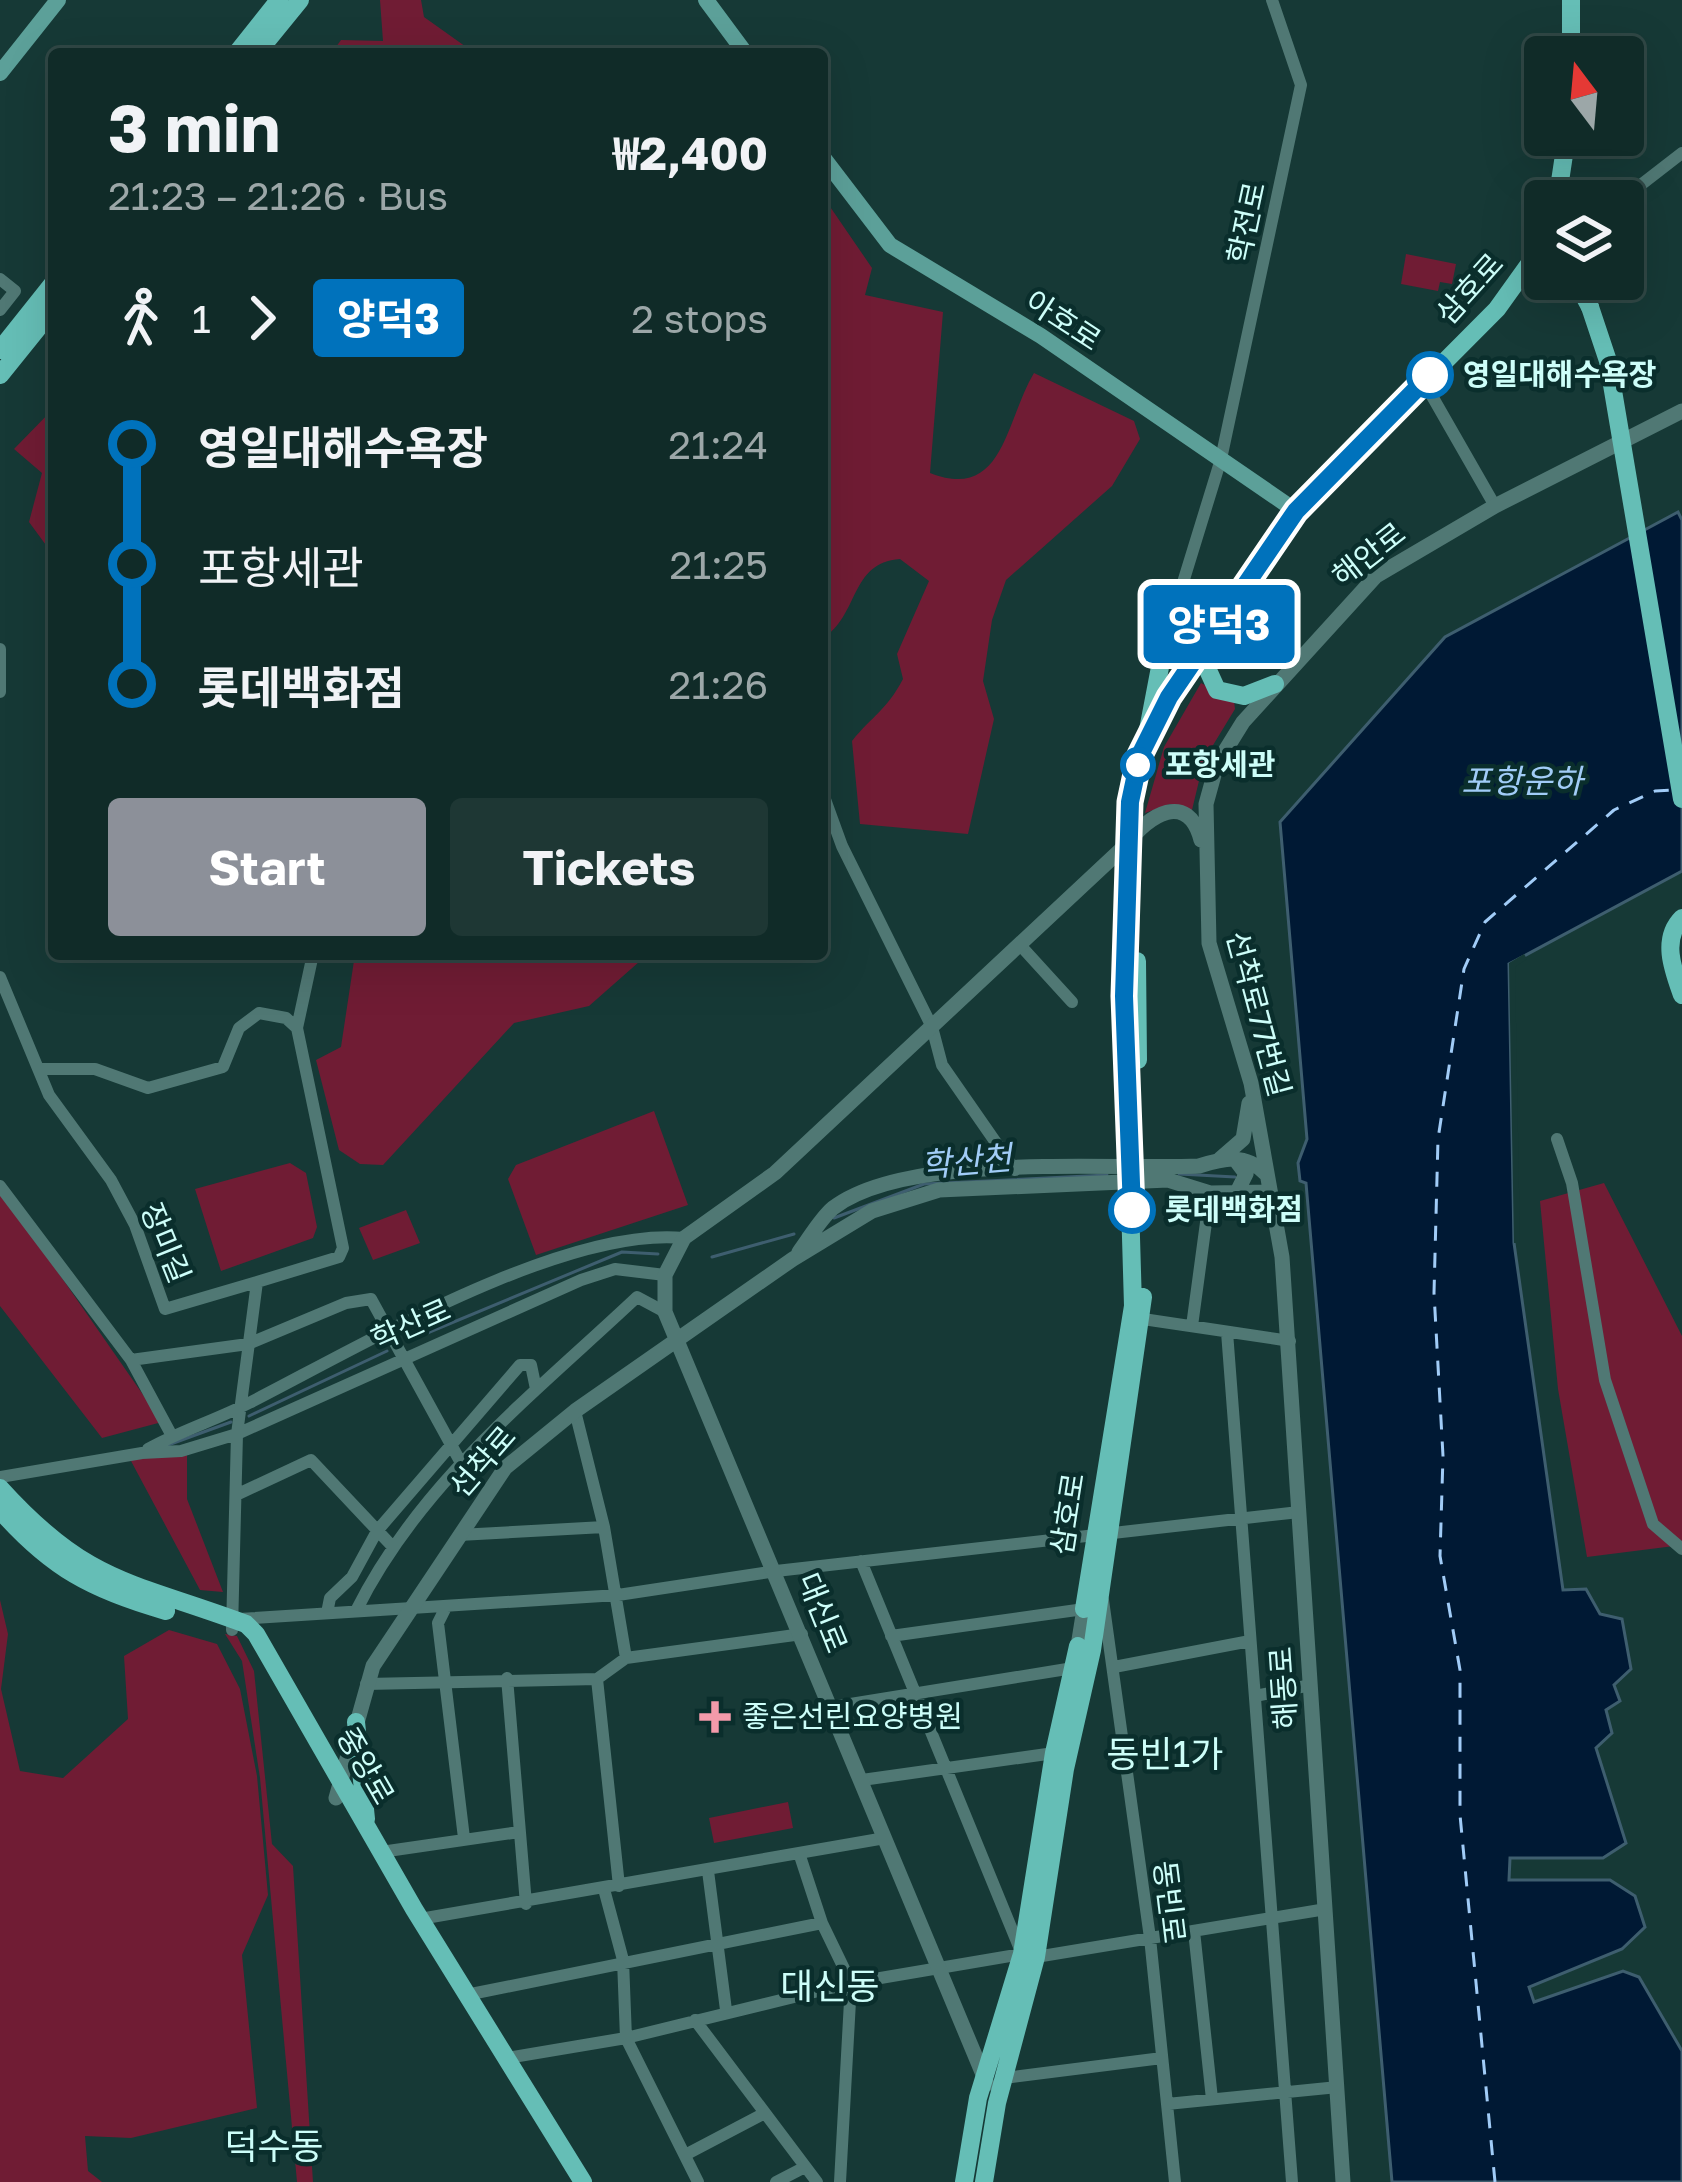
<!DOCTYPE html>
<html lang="en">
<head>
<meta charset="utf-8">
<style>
  body { margin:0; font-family:"Golos Text","Noto Sans KR",sans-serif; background:#1e3734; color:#f1f3f6; height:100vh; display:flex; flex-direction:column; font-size:45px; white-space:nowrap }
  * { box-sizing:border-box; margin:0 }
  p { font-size:39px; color:#9ca7a8 }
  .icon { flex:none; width:66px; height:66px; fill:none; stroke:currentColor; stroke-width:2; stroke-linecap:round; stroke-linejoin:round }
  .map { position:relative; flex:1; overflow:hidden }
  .panel { position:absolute; left:48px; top:48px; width:780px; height:912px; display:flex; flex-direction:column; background:#102b28; border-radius:12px; box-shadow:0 12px 48px #0002,0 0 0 3px #304745 }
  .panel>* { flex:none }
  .badge { padding:0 24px; border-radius:9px; font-size:42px; line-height:78px }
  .needle { width:78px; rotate:344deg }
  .tools { position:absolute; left:1524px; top:36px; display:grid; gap:24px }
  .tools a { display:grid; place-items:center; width:120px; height:120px; border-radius:12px; background:#102b28; box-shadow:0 12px 48px #0002,0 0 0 3px #304745; font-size:60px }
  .map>.badge { position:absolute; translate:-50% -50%; box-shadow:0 0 0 6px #fff }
  .legs { display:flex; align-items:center; gap:18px; height:132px; padding:0 60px; font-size:39px }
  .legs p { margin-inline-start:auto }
  .headline { display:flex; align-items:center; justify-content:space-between; height:204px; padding:0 60px }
  h1 { font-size:66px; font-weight:700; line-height:90px }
  .primary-button { display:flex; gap:24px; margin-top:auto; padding:24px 60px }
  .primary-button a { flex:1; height:138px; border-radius:12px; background:#8c9099; color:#fff; font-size:48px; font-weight:700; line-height:138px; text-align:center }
  .primary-button a+a { background:#1e3734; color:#f1f3f6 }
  ul { padding:0 60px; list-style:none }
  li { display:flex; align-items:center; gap:42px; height:120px; font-size:45px }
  li i { display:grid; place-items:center; width:18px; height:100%; margin:0 15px; background:currentColor }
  li i::after { content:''; width:30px; height:30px; margin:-15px; border:9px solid; border-radius:50%; background:#102b28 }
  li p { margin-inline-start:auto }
  li:first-child i { background:linear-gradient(#0000 50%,currentColor 0) }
  li:last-child i { background:linear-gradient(currentColor 50%,#0000 0) }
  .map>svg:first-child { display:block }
  .green { fill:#701c34 }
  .water { fill:#001934; stroke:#3e5e6f; stroke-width:3 }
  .pier { fill:#163936 }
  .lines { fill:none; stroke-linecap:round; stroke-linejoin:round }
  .stream { stroke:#3e5e6f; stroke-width:3 }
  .ferry { stroke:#a1ccf7; stroke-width:3; stroke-dasharray:15 12; stroke-linecap:butt }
  .minor { stroke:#507874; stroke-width:12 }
  .tertiary { stroke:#507874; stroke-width:15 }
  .secondary { stroke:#5ca099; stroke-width:16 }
  .primary { stroke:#65beb6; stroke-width:18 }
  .primary-bridge { stroke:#65beb6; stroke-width:18 }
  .line-1-casing { stroke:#fff; stroke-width:27 }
  .line-1 { stroke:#0072bc; stroke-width:18 }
  .stop-1-dot { fill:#fff; stroke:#0072bc; stroke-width:6 }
  .poi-dot { fill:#f39aaa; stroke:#0a2e2c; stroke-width:4.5 }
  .labels { text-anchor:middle; stroke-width:9; stroke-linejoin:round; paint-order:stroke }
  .street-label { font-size:30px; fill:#cdfef9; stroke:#0a2e2c }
  .stop-label { font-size:30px; font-weight:bold; fill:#cdfef9; stroke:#0a2e2c; text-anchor:start }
  .poi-label { font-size:30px; fill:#cdfef9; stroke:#0a2e2c; text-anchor:start }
  .water-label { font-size:33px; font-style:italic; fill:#a1ccf7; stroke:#0a2e2c }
  .quarter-label { font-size:36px; fill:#cdfef9; stroke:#0a2e2c }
</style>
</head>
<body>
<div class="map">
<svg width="1682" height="2182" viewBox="0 0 1682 2182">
  <rect width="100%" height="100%" fill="#163936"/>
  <path class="green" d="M380 0H421L424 17 476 54H331L341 40 383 41Z
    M822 195 872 268 865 295 943 312 930 473C1004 502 1005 421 1034 373L1134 421 1140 439 1112 486 1006 580 992 620 983 681 994 719 968 834 860 824 852 741C873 715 886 711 903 679L897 654 929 581 900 559C849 563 860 615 822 639Z
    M1406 254 1456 264 1452 284 1440 282 1438 291 1401 284Z
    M54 408V556L29 522 42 473 14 449Z
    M1201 683 1234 701 1235 709 1204 760 1192 810 1170 804 1145 813 1164 747Z
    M355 954H648L589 1006 514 1023 383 1165 360 1164 339 1150 316 1060 341 1047Z
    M654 1111 688 1205 536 1255 508 1179 516 1165Z
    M290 1163 306 1173 317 1227 313 1238 221 1271 195 1189Z
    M1604 1183 1682 1336V1545L1587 1557 1558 1389 1540 1201Z
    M0 1189 162 1422 102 1438 0 1306Z
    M406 1210 420 1243 373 1260 359 1228Z
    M187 1450V1499L223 1592 200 1590 131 1461 142 1453Z
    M0 1600 8 1634 1 1689 20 1771 63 1778 128 1719 124 1656 169 1630 217 1644 240 1689 257 1776 268 1895 242 1955 257 2108 131 2138 85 2136 88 2171 102 2182H0Z
    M225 1634 237 1636 254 1671 272 1844 293 1866 313 2182H297L260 1778 242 1661Z
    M788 1802 793 1828 714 1843 709 1818Z"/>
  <path class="water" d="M1678 512 1682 520V871L1509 964 1514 1243 1563 1590 1586 1589 1600 1614 1622 1619 1631 1669 1614 1685 1620 1701 1606 1710 1612 1733 1596 1748 1626 1843 1603 1858H1510L1509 1880H1610L1635 1896 1645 1927 1622 1949 1529 1987 1534 2002 1623 1971 1639 1977 1682 2051V2182H1392L1306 1183 1300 1181 1298 1163 1307 1139 1280 822 1445 637Z"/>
  <path class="pier" d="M1524 954 1527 959 1515 967 1520 1243H1514L1509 963Z"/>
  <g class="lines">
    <path class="stream" d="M1179 1174 1235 1177
      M834 1218 924 1184 1107 1175
      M712 1257 794 1234
      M408 1341 622 1252 658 1254
      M249 1416 387 1351
      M168 1445 231 1422"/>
    <path class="ferry" d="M1495 2182 1460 1815V1670L1440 1556 1443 1456 1434 1293 1438 1139 1464 969 1485 922 1614 810 1655 791 1673 790"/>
    <path class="minor" d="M1620 201 1682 153
      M0 279 15 291 0 310
      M1424 382 1495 506
      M1165 641 1221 459 1301 85 1272 0
      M0 649V692
      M822 791 842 846 932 1027 942 1065 1015 1170
      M1020 945 1072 1002
      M0 977 49 1095 111 1180 135 1225 165 1309 257 1282 237 1434 232 1630
      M297 1028 313 954
      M39 1069H95L148 1088 223 1067 239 1028 259 1013 286 1018 297 1028
      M1557 1139 1572 1183 1605 1380 1653 1524 1682 1549
      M0 1186 131 1360 172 1436
      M257 1282 339 1257 343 1248 297 1028
      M1143 1319 1290 1341
      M1192 1326 1210 1193
      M1227 1332 1292 2182
      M131 1360 248 1344 346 1303 371 1299 460 1461
      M575 1411 604 1527 626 1658
      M148 1449C180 1431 216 1420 249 1403 359 1347 563 1226 684 1238
      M0 1477 142 1453 181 1451 237 1434 581 1280 615 1269 665 1275
      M236 1495 311 1460 392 1546
      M459 1535 604 1527
      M1103 1600 1150 1938 1175 2182
      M445 1609 438 1623 464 1838
      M356 1611C420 1482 534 1394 637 1297L665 1312
      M327 1613 330 1598 352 1577 377 1531 520 1365H531L536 1389
      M239 1619 618 1595 776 1571 1299 1512
      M891 1636 1084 1609
      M1114 1667 1250 1641
      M507 1678 526 1904
      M597 1679 619 1886
      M366 1684 597 1679 626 1658 802 1634
      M1255 1696 1311 1685
      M832 1707 1073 1668
      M862 1780 1054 1753
      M381 1852 519 1832
      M800 1856 822 1923 851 1983 840 2182
      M708 1871 726 2010
      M604 1889 623 1960 626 2038 698 2182
      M420 1919 885 1838
      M1194 1931 1212 2099
      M1036 1957 1326 1909
      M466 1995 822 1923
      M695 2020 817 2182
      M507 2058 626 2038 851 1983 1022 1954 861 1561
      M1004 2078 1162 2058
      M1167 2104 1338 2087
      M685 2155 763 2114
      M776 2182 805 2167"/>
    <path class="tertiary" d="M1234 1158 1246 1174 1235 1196
      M1220 1159 1243 1139 1249 1103
      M799 1252C809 1239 820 1219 833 1208 906 1152 1106 1170 1199 1166 1225 1158 1245 1153 1266 1174
      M1078 1646 1084 1609
      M336 1798 373 1666 505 1468 575 1411 793 1259 872 1211 939 1190 1168 1180 1210 1193 1269 1192
      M987 2084 665 1312V1275L684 1238 775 1173 1127 844C1148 815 1188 790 1201 840
      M1343 2182 1282 1257 1251 1083 1209 943 1206 804 1217 764 1243 722 1376 576 1495 506 1682 411"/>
    <path class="secondary" d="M706 0 746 54
      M0 73 58 0
      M822 156 890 245 1041 336 1296 511"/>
    <path class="primary" d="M1571 0V57
      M236 54 279 0
      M256 54 300 0
      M1557 201 1567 135
      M1575 279 1590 307
      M0 350 54 282
      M0 375 54 308
      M1211 640 1207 668 1217 690 1244 696 1275 684
      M1148 730 1165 641
      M1682 918C1661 939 1673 970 1682 995
      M1137 961 1138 1060
      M0 1488C88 1585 131 1581 246 1624L256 1634 414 1909 583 2182
      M0 1510C51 1568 92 1590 166 1611
      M1084 1609 1133 1306 1124 996 1130 802 1140 755 1169 697 1296 511 1497 309 1545 242
      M356 1722 366 1819
      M964 2182 978 2098 1022 1954 1054 1753 1078 1646
      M984 2182 997 2103 1036 1957 1065 1769 1092 1650 1143 1297"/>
    <path class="primary-bridge" d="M1590 307 1608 361 1682 799"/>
  </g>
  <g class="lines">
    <g class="line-1-casing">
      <path id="line-1" d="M1132 1210 1124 996 1130 802 1140 755 1169 697 1296 511 1430 375"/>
    </g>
    <use href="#line-1" class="line-1"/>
  </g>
  <g class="stop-1-dot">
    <circle cx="1430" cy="375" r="21"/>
    <circle cx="1138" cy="765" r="15"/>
    <circle cx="1132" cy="1210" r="21"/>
  </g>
  <path class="poi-dot" d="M709 1699h12v12h12v12h-12v12h-12v-12h-12v-12h12z"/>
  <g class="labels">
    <g class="street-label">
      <text transform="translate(1247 223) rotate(-78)" y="10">학전로</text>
      <text transform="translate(1470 289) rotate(-48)" y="10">삼호로</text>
      <text transform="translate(1063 321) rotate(33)" y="10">아호로</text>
      <text transform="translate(1369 555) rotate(-38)" y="10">해안로</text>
      <text transform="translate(1258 1014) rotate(75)" y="10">선착로77번길</text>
      <text transform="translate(165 1243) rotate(68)" y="10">장미길</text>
      <text transform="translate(411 1325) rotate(-24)" y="10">학산로</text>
      <text transform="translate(483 1462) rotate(-49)" y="10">선착로</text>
      <text transform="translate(1068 1514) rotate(-81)" y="10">삼호로</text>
      <text transform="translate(822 1613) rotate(68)" y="10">대신로</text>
      <text transform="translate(1284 1688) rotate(-94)" y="10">해동로</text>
      <text transform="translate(365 1766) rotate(60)" y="10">중앙로</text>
      <text transform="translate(1169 1902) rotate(83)" y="10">동빈로</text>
    </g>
    <g class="stop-label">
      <text x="1463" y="385">영일대해수욕장</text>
      <text x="1165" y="775">포항세관</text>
      <text x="1165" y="1220">롯데백화점</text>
    </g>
    <g class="poi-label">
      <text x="742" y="1727">좋은선린요양병원</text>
    </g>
    <g class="water-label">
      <text x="1522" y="793">포항운하</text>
      <text transform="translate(966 1161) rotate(-5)" y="12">학산천</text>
    </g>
    <g class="quarter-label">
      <text x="1165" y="1767">동빈1가</text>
      <text x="830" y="1999">대신동</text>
      <text x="274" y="2159">덕수동</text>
    </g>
  </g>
</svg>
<div class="tools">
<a><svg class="needle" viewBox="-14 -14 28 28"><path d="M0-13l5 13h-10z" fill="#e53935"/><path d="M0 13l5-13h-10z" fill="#9ca7a8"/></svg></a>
<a><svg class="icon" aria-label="layers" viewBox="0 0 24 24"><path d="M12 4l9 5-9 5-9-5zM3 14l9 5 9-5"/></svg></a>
</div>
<b class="badge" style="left:1219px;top:624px;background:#0072bc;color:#fff">양덕3</b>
<section class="panel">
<div class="headline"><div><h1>3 min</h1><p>21:23 – 21:26 · Bus</p></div><b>₩2,400</b></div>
<div class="legs"><svg class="icon" aria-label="walk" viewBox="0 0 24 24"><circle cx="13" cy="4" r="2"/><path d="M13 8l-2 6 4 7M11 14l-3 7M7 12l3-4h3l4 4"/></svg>1<svg class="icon" aria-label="forward" viewBox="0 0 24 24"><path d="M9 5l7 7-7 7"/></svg><b class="badge" style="background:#0072bc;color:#fff">양덕3</b><p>2 stops</p></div>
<ul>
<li><i style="color:#0072bc"></i><b>영일대해수욕장</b><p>21:24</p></li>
<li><i style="color:#0072bc"></i><span>포항세관</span><p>21:25</p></li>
<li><i style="color:#0072bc"></i><b>롯데백화점</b><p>21:26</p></li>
</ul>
<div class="primary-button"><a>Start</a><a>Tickets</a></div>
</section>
</div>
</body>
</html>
